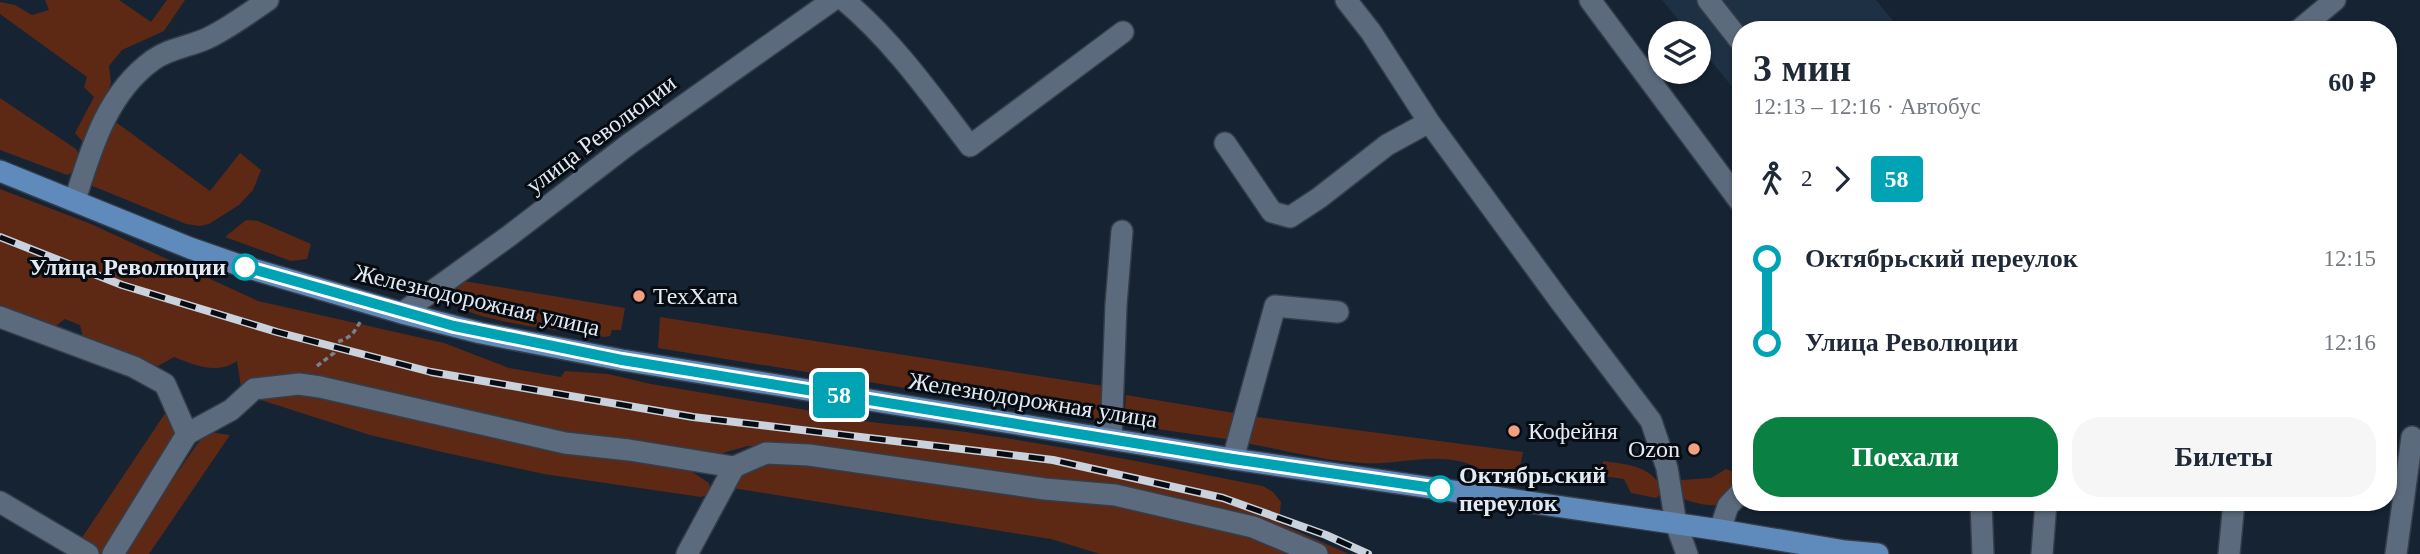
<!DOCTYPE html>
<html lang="ru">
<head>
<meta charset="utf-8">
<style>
  body { margin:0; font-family:"Times New Roman",serif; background:#f6f6f7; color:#1f2937; height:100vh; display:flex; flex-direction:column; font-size:26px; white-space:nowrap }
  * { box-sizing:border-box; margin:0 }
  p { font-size:23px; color:#747a83 }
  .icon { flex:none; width:38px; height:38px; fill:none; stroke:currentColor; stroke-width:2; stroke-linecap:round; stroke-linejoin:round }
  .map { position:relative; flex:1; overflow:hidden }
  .side { position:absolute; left:1732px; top:21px; width:665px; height:490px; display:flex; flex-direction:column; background:#fff; border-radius:28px; box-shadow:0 2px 5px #0004 }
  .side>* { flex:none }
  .badge { padding:0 14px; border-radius:5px; font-size:24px; line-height:46px }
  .fabs { position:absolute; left:1648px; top:21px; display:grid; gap:14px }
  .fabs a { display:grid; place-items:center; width:63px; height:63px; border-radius:50%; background:#fff; box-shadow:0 2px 5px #0004; font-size:35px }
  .map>.badge { position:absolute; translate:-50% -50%; box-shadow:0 0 0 4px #fff }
  .legs { display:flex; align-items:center; gap:10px; height:77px; padding:0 21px; font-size:23px }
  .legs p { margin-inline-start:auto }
  .overview { display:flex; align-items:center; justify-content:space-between; height:119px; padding:0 21px }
  h1 { font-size:38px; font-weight:700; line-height:52px }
  .button { display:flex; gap:14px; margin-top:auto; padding:14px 21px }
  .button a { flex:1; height:80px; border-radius:28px; background:#0b8043; color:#fff; font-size:28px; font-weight:700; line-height:80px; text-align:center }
  .button a+a { background:#f6f6f7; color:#1f2937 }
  ul { padding:0 21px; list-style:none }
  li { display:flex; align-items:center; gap:24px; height:84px; font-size:26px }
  li i { display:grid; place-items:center; width:10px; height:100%; margin:0 9px; background:currentColor }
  li i::after { content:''; width:18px; height:18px; margin:-9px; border:5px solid; border-radius:50%; background:#fff }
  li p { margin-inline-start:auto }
  li:first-child i { background:linear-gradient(#0000 50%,currentColor 0) }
  li:last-child i { background:linear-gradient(currentColor 50%,#0000 0) }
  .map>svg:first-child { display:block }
  .built { fill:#1e3043 }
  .green { fill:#5d2915 }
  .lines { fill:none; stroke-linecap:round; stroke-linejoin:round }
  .minor-casing { stroke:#343d49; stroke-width:24 }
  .major-casing { stroke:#343d49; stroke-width:24 }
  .path { stroke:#77828e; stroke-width:3.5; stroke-dasharray:5 3.5; stroke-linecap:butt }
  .minor { stroke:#5b6a7c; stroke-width:21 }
  .major { stroke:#5f8bbc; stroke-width:21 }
  .rail-casing { stroke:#c9d2dd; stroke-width:8 }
  .rail { stroke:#070c12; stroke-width:5; stroke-dasharray:16; stroke-linecap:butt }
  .line-1-casing { stroke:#fff; stroke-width:16 }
  .line-1 { stroke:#00a3b4; stroke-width:10 }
  .stop-1-dot { fill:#fff; stroke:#00a3b4; stroke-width:3.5 }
  .poi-dot { fill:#f2a081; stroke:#070c12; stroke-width:2.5 }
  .labels { text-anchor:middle; stroke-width:6; stroke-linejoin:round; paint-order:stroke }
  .street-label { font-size:24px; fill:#e2eaf4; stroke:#070c12 }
  .stop-label { font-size:24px; font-weight:bold; fill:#e2eaf4; stroke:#070c12; text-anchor:end }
  .poi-label { font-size:24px; fill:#e2eaf4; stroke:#070c12; text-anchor:start }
</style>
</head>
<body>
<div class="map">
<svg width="2420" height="554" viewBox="0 0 2420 554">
  <rect width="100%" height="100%" fill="#162332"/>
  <path class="built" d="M1662 0H1876L1901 30H1741V98L1699 46V33H1689Z"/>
  <path class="green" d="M45 0H119L151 22 167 0H185L164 31 122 50 109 66 111 83 97 122 83 142 75 133 94 97 84 87 87 77 0 14V2L15 5 32 15 49 10Z
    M0 98 76 149 79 155 75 171 67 175 0 150Z
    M113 120 210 191 240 153 261 170 253 190 239 205 209 224 200 226 186 224 90 185Z
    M0 189 91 224 258 301 444 343 509 368 561 377 565 371 608 374 651 384 824 413C872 426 923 425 972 433 1070 447 1166 467 1263 486L1273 492 1281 502 1279 523 1349 554H1328L1253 526 773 446H748L708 457 549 434 462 414 241 387 237 361C217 375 194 365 174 357L158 366H148L84 341 80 325 65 319 49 331 0 310Z
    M246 220 258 221 311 244 307 259 291 261 225 237Z
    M457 280 625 308 621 330H612L610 336 605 337C568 331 479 323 451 303L450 285Z
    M660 317 1110 387 1103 420 658 348Z
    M280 389 683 466 709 483 711 494 701 497 544 474 442 452 370 435 252 397Z
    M1126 395 1240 414 1232 440 1124 424Z
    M170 406 179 429 174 445 102 554H71Z
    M1249 416 1523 452 1519 471C1499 484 1479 465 1459 461 1428 454 1394 465 1362 463 1323 461 1280 449 1240 442Z
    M209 432 230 435 149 554H122L197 444Z
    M765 459 1093 496 1246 531 1303 554H1100L1051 539 732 488 741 473Z
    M1603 461C1625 464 1657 466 1662 493L1656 498 1631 493 1624 479 1602 476Z
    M1726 469 1741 475 1727 503C1713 509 1687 502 1675 495L1678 482 1682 480 1711 478Z"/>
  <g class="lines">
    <g class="minor-casing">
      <path id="minor" d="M844 0C894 42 931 95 970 146L1123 32
        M1346 0 1371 32 1429 122 1560 301 1651 421 1667 468 1676 524 1687 554
        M1590 0 1741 203
        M1708 0 1741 42
        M2299 30 2335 0
        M1225 143 1272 212 1290 217 1319 198 1387 145 1429 122
        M75 200C91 149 107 93 153 60 170 48 189 47 208 38 229 28 249 13 268 0
        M402 313 509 236 629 144 833 0
        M0 317 134 367 165 384 187 434
        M1111 439 1116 305 1122 231
        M1233 459 1275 306 1338 312
        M0 502 88 554
        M1981 502 1983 554
        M1720 530 1728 506 1741 492
        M113 554 187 434 231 410 254 389 299 384 320 387 565 443 629 450 734 467 766 453 809 455 1045 489 1115 495 1253 527 1317 554
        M687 554 734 467
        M2042 554 2046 502
        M2229 554 2234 502
        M2396 554 2412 437"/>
    </g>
    <g class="major-casing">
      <path id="major" d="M0 171 190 248 242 266 402 313 481 333 622 360 1233 459 1720 530 1845 551 1878 554"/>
    </g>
    <path class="path" d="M317 366 334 353 337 342C354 336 353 333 362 319"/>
    <use href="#minor" class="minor"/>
    <use href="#major" class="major"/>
    <g class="rail-casing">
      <path id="rail" d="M0 237 122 285 277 332 431 372 693 417 1053 460 1223 498 1326 535 1368 554"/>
    </g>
    <use href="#rail" class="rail"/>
  </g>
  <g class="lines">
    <g class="line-1-casing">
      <path id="line-1" d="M245 267 454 326 622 360 1233 459 1440 489"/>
    </g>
    <use href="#line-1" class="line-1"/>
  </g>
  <g class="stop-1-dot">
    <circle cx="245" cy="267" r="12"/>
    <circle cx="1440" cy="489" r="12"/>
  </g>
  <g class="poi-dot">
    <circle cx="639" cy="296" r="7"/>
    <circle cx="1514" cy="431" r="7"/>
    <circle cx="1694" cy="449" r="7"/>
  </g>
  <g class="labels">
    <g class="street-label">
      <text transform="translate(601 134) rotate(-37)" y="8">улица Революции</text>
      <text transform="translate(477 300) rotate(13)" y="8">Железнодорожная улица</text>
      <text transform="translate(1033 400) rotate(9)" y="8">Железнодорожная улица</text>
    </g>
    <g class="stop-label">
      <text x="226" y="275">Улица Революции</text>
      <text x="1459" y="483" text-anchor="start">Октябрьский<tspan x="1459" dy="28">переулок</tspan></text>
    </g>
    <g class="poi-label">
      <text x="653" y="304">ТехХата</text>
      <text x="1528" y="439">Кофейня</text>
      <text x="1680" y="457" text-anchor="end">Ozon</text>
    </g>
  </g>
</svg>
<div class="fabs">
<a><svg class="icon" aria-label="layers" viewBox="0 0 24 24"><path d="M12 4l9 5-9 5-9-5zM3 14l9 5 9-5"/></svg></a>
</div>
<b class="badge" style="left:839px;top:395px;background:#00a3b4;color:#fff">58</b>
<section class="side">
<div class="overview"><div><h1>3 мин</h1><p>12:13 – 12:16 · Автобус</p></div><b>60 ₽</b></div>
<div class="legs"><svg class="icon" aria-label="walk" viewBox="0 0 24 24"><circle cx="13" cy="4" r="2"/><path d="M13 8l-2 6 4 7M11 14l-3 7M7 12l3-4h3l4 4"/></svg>2<svg class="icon" aria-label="forward" viewBox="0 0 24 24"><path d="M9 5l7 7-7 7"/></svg><b class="badge" style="background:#00a3b4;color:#fff">58</b></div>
<ul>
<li><i style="color:#00a3b4"></i><b>Октябрьский переулок</b><p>12:15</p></li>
<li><i style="color:#00a3b4"></i><b>Улица Революции</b><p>12:16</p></li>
</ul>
<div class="button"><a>Поехали</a><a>Билеты</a></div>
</section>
</div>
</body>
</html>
